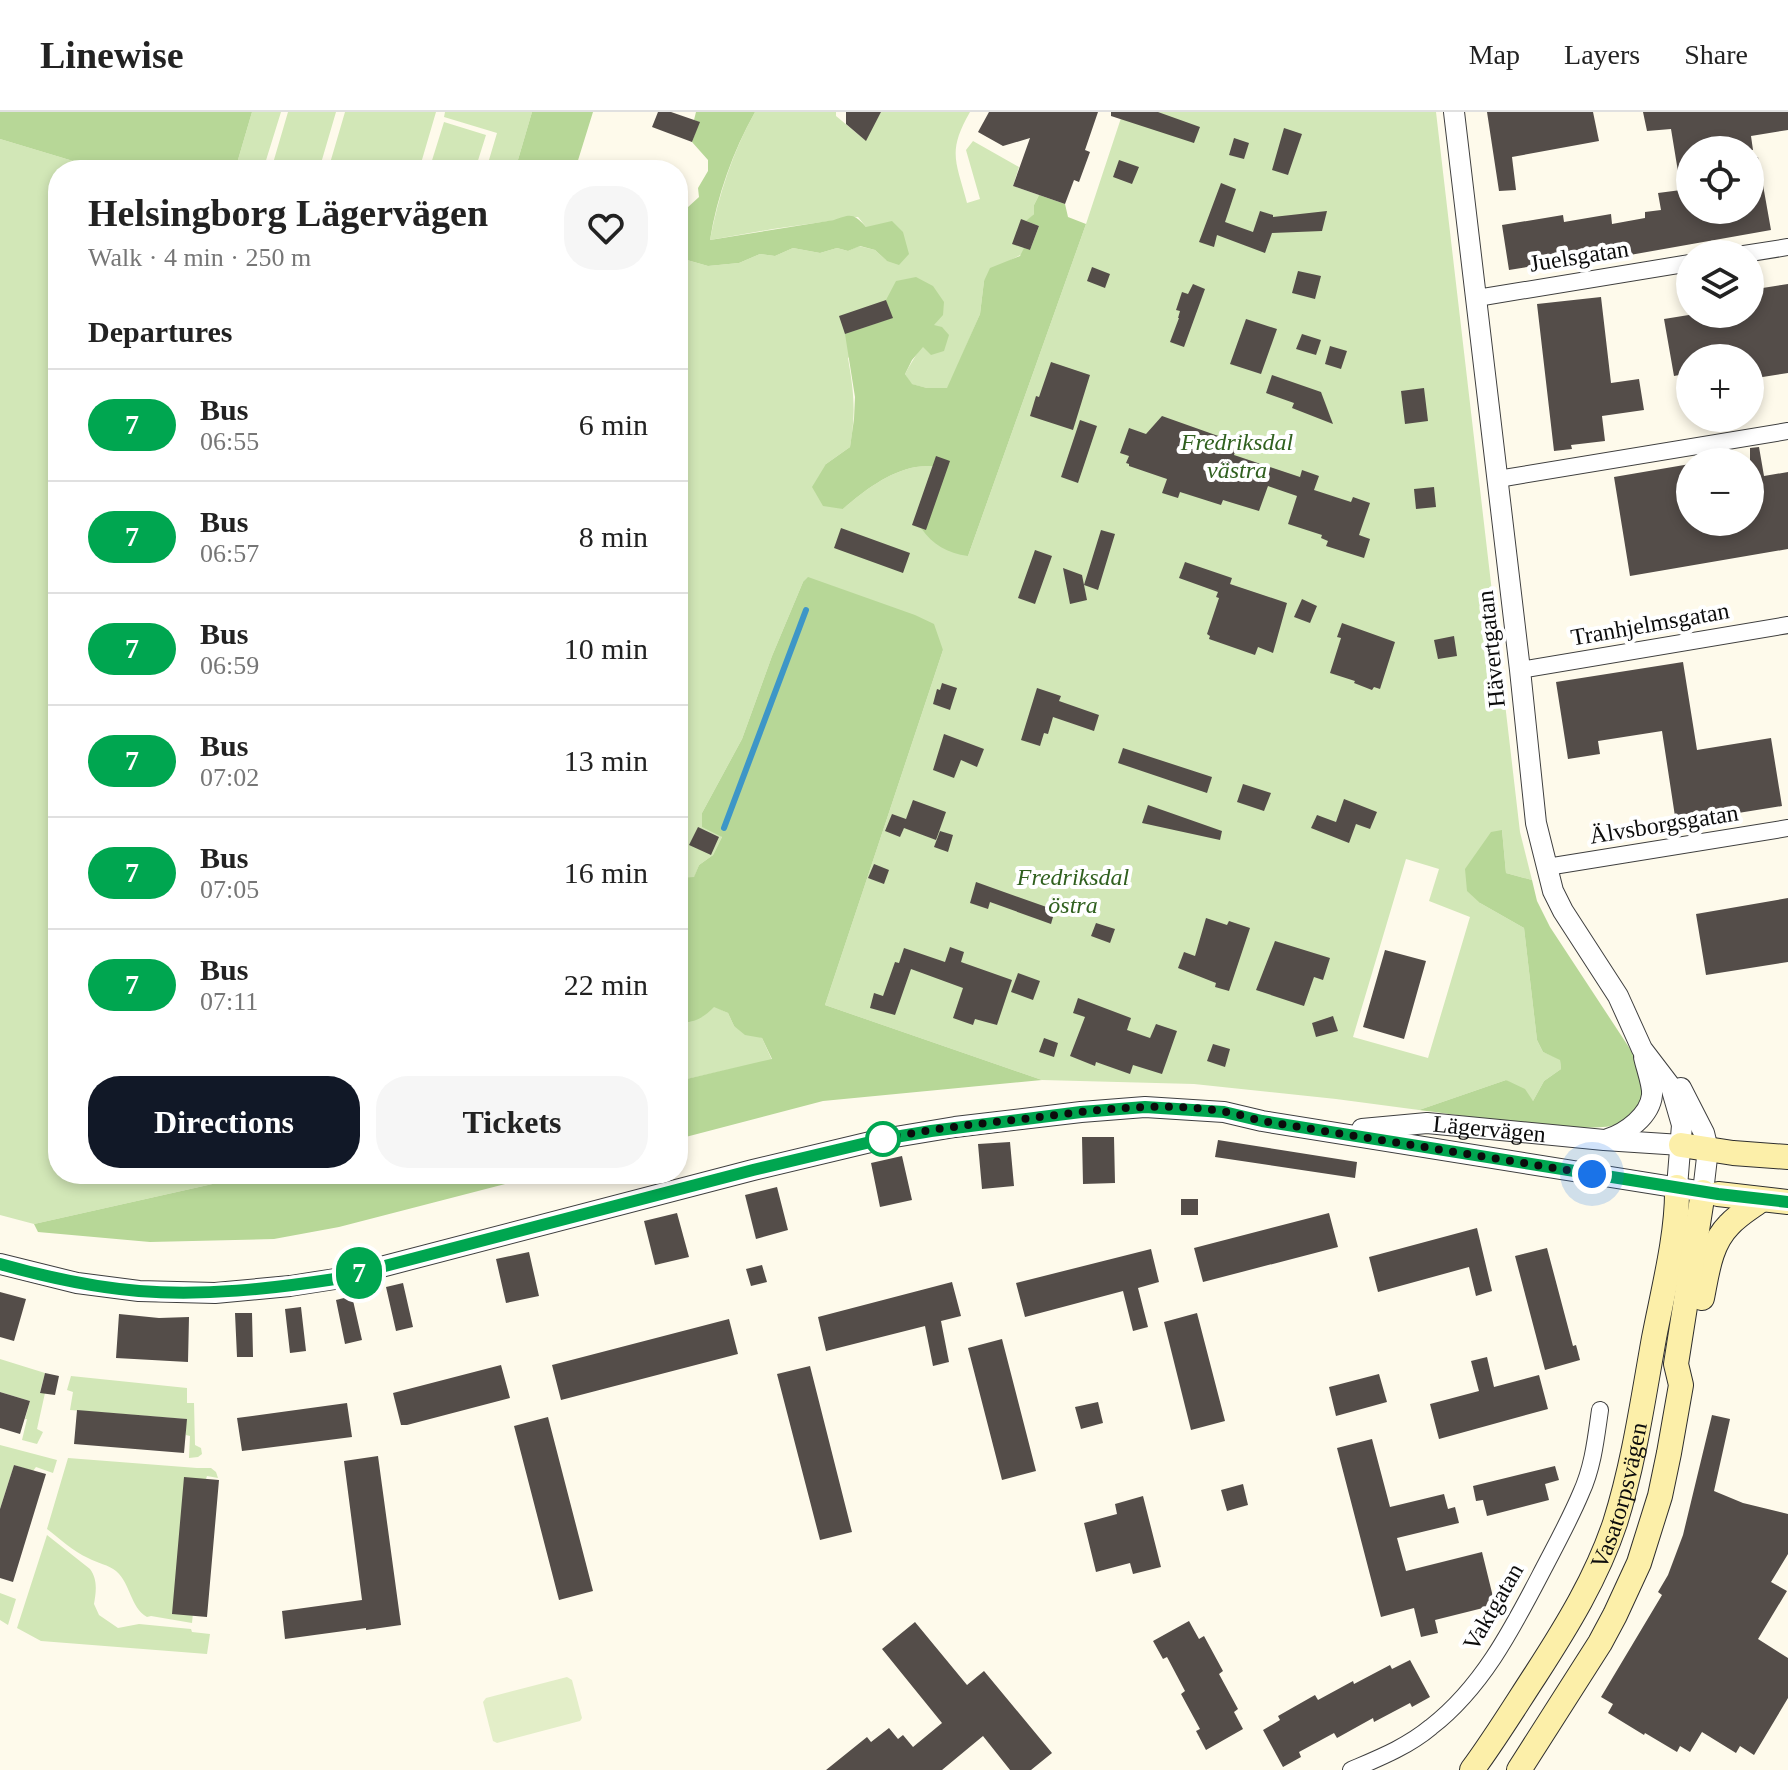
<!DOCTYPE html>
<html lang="en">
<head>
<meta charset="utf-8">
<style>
  body { margin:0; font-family:Georgia,serif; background:#f6f6f6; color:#222; height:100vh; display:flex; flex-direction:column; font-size:30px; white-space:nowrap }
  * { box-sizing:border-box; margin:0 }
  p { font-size:26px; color:#767676 }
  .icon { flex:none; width:44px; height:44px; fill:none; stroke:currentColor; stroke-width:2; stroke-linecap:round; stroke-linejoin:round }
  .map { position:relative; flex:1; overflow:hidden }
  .sheet { position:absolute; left:48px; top:48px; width:640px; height:1024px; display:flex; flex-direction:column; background:#fff; border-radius:32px; box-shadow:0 4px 12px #0003 }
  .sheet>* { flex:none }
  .badge { padding:0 16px; border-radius:26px; font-size:28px; line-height:52px }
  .controls { position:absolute; left:1676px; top:24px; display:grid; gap:16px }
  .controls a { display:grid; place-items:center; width:88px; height:88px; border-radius:50%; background:#fff; box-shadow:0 4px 12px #0003; font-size:40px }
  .you { position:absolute; width:40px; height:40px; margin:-20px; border:6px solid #fff; border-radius:50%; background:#1a73e8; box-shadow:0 0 0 12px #1a73e833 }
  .map>.badge { position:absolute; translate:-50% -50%; box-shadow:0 0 0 4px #fff }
  h2 { padding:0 40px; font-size:30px; line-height:72px }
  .round { display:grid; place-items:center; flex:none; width:84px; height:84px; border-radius:32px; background:#f6f6f6 }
  .head { display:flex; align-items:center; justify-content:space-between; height:136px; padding:0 40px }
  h1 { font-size:38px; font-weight:600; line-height:60px }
  .action { display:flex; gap:16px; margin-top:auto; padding:16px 40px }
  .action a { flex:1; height:92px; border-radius:32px; background:#111827; color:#fff; font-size:32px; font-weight:600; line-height:92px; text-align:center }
  .action a+a { background:#f6f6f6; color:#222 }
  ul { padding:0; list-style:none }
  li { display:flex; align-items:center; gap:24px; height:112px; padding:0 40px; border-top:2px solid #e0e0e0 }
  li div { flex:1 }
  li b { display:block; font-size:30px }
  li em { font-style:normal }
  li .badge { min-width:88px; font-weight:700; text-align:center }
  header { display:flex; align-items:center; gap:48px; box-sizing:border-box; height:112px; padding:0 40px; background:#fff; border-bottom:2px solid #e0e0e0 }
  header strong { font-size:38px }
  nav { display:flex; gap:44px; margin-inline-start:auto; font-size:28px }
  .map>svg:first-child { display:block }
  .green { fill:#d2e7b7; fill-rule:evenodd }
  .forest { fill:#b7d797 }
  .pitch { fill:#e3eec8 }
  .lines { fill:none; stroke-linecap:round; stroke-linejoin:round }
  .stream { stroke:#3d96c7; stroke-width:6 }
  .building { fill:#544d49 }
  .minor-casing { stroke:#3f3f3f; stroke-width:18 }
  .tertiary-casing { stroke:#3f3f3f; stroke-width:22 }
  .secondary-casing { stroke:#2e2e2e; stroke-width:26 }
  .minor { stroke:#fff; stroke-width:16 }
  .tertiary { stroke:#fff; stroke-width:20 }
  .secondary { stroke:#fcefa9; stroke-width:24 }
  .line-casing { stroke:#fff; stroke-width:18 }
  .line { stroke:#00a650; stroke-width:12 }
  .walk { stroke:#0c0c0c; stroke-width:8; stroke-dasharray:0 14.4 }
  .stop-dot { fill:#fff; stroke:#00a650; stroke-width:4 }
  .labels { text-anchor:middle; stroke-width:8; stroke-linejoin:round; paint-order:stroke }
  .street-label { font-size:24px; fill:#0c0c0c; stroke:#fff }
  .park-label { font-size:24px; font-style:italic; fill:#30601f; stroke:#fff }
</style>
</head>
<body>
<header>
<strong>Linewise</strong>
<nav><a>Map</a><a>Layers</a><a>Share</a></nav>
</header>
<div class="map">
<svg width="1788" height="1658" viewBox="0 0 1788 1658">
  <rect width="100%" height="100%" fill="#fefaeb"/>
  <path class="green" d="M252 0H281L263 58H235Z
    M288 0H336L319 58H271Z
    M345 0H436L419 58H328Z
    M445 0H532L515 58H486L497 21 444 5Z
    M755 0H836V4L865 28 881 0H970C947 40 956 49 967 91L980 87 966 38 973 29 1019 55 1013 74 1039 83 1034 93V102L1027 109 1039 114 1030 138 1009 149 984 169 980 202 948 276H927L911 272 905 262C914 245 925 231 933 214L893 206 848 246C854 281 856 300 850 335L826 352 843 397C864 379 888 360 916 355 922 354 929 354 935 354L968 444 1086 112 1123 0H1436L1520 720 1532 768 1506 761 1502 718 1480 791 1524 816 1537 928 1543 940 1560 947 1561 957 1544 969 1533 989 1506 968 1419 998 1336 987 1194 972 1042 968 825 893 943 538 803 470 772 544 742 627 702 701 722 725 713 743 699 753 694 766H681L678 770V155L687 148 708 154 739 151 760 142 775 144 793 136 820 141 837 136 848 139 859 134 875 138 887 149 866 115 858 105 773 117 710 128C718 84 733 39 755 0ZM1406 747 1439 757 1429 789 1470 805 1428 946 1353 925Z
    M444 10 486 23 475 58H429Z
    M0 27 103 58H58V1062H257L34 1112 0 1103Z
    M714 894 728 901 734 914 762 926 772 948 678 969V910L682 911Z
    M0 1247 45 1261 40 1280 45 1281 37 1317 43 1320 37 1332 22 1328 27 1307H25L30 1289 0 1280Z
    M71 1264 187 1276V1291H194L195 1333 201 1336 202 1342 198 1345 189 1346 190 1324 186 1323V1307L70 1298 73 1280 67 1278Z
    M0 1333 57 1348 53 1361 36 1355 33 1359 14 1353 0 1397Z
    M68 1346 197 1356H211L216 1360 218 1366 207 1364 206 1367 192 1511 151 1504 147 1505C130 1495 131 1472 116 1459 109 1453 97 1451 88 1446 73 1439 60 1427 47 1417Z
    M47 1423 90 1457C98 1468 96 1480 94 1492L99 1503 118 1516 139 1512 191 1517 192 1520 210 1522 207 1542 41 1529 17 1516Z
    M0 1481 16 1487 8 1513 0 1508Z"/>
  <path class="forest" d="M0 0H252L235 58H103L0 27Z
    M532 0H593L575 58H515Z
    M696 0H755C733 39 717 84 710 128L834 108C851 102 853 101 866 115L892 109 903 120 909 142 899 153 887 149 875 138 860 134 848 139 837 136 820 141 793 136 775 144 760 142 739 151 708 154 687 148 678 155V125L685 122 687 116 683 105 687 96 699 85 698 76 708 59V48L692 30 699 10 694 8Z
    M1039 83 1065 92 1068 105 1086 112 968 444C947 441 933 433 921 416L935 354C929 354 922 354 916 355 888 360 864 379 843 397L823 394 812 375 826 352 850 335 854 307 855 285 845 222 892 206 886 188 896 169 916 165 933 174 944 190 943 203 934 213 942 215 949 223 944 239 931 243 923 235 912 248 905 262 912 272 927 276H947L980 202 984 169 990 156 1020 144 1024 136 1030 138 1039 114 1026 109 1034 102V93Z
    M808 465 915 503 934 512 943 538 825 893 1042 968 823 989 678 1027V969L772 947 762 926 745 923 734 914 728 901 714 895C704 905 694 912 678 910V792L679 790 678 770 681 766 694 765 699 753 713 743 722 725 702 715V701L742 627 772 544 803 470Z
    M1502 718 1506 761 1532 768 1537 789 1550 815 1634 943C1637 950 1642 959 1643 967 1646 986 1634 1004 1617 1012 1595 1024 1452 1002 1419 998L1506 968 1525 977 1533 989 1544 969 1561 957 1560 948 1543 940 1537 928 1524 816 1480 791 1467 779 1465 757 1491 720Z
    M257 1062H544L339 1115 274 1127 150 1130 38 1120 34 1112Z"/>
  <path class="pitch" d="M567 1565 572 1568 582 1606 580 1609 497 1631 493 1629 483 1590 486 1586Z"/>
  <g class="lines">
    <path class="stream" d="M724 716 806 498"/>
  </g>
  <path class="building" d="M658 0H671L700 10 692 30 652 15Z
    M846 0H881L866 29 846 12Z
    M989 0H1098L1085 38 1090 40 1079 70 1074 68 1065 92 1013 74 1030 26 1003 34 978 20Z
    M1111 0H1158L1200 15 1194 31 1111 4Z
    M1487 0H1593L1599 29 1512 45 1516 78 1499 79Z
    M1643 0H1788V18L1751 24 1753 38H1690V98H1750V46L1758 45 1771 118 1534 160 1533 154 1509 158 1502 113 1563 103 1564 110 1611 102 1612 112 1645 106V100L1661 98 1658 81 1681 78 1671 17 1647 19Z
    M1284 16 1302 22 1288 63 1272 58Z
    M1234 26 1249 31 1244 47 1229 43Z
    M1119 48 1139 55 1132 72 1113 65Z
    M1221 71 1236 77 1225 110 1253 120 1260 99 1273 103V105L1327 99 1322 119 1272 121 1265 141 1217 123 1214 135 1199 130Z
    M1021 107 1039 114 1030 138 1012 132Z
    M1092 155 1110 162 1105 176 1087 169Z
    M1298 159 1321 164 1315 187 1292 181Z
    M1193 172 1205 177 1184 235 1170 230 1179 206H1178L1180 199 1176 198 1182 180 1188 182Z
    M1788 172V261L1750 267V246H1690V261L1674 264 1664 207 1695 202H1750V178Z
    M1601 185 1611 271 1639 267 1644 298 1602 304 1605 329 1571 333 1572 337 1554 339 1537 192Z
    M886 188 893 206 845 222 839 204Z
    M1246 207 1277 217 1261 262 1230 252Z
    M1302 222 1321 228 1316 243 1296 237Z
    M1330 234 1347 239 1341 257 1325 252Z
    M1051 250 1090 263 1073 318 1030 304 1036 284 1039 285Z
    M1272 263 1321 280 1333 312 1292 296 1294 291 1266 281Z
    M1424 276 1428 309 1405 312 1401 279Z
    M1162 304 1238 331 1234 343 1300 365 1302 358 1319 364 1314 378 1351 390 1353 385 1370 391 1359 423 1370 427 1364 446 1326 434 1328 429 1321 426 1322 423 1288 412 1297 384 1268 374 1259 399 1223 388 1221 393 1180 380 1178 386 1162 381 1167 367 1129 354V352L1126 351 1129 344 1120 341 1129 316 1146 322Z
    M1080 308 1097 314 1078 371 1061 365Z
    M1759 335 1764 364 1788 360V437L1630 464 1614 365 1690 352V410H1750V336Z
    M936 344 950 349 926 418 912 413Z
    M1434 375 1436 395 1416 397 1414 377Z
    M841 416 910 441 903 461 834 436Z
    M1101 418 1115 422 1098 478 1084 473Z
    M1035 438 1052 444 1035 492 1018 486Z
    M1185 450 1232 466 1230 472 1287 491 1273 541 1258 535 1255 543 1209 527 1210 524 1207 522 1219 486 1216 485 1218 480 1179 466Z
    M1063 456 1082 463 1087 488 1070 492Z
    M1302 487 1317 494 1310 511 1294 505Z
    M1342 511 1395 530 1380 577 1374 575 1372 578 1354 571 1355 569 1330 561 1341 526 1337 525Z
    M1454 524 1457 544 1438 547 1434 528Z
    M1683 550 1697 638 1771 626 1782 694 1676 711 1662 619 1598 629 1600 642 1568 647 1556 570Z
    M942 571 957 576 950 598 933 592 937 577 940 578Z
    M1037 576 1061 584 1059 589 1099 603 1094 619 1053 605 1048 622 1044 621 1040 634 1021 628Z
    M944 622 984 637 977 655 961 648 954 666 933 658Z
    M1123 636 1212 665 1207 681 1118 651Z
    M1243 672 1271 681 1264 699 1237 690Z
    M1344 687 1377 700 1370 717 1356 712 1349 731 1311 716 1317 703 1336 710Z
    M913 688 946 700 936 728 904 716 900 725 885 719 892 702 906 707Z
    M1148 693 1222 719 1220 728 1142 711Z
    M698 715 719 725 711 743 689 733Z
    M940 719 953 723 948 740 934 735Z
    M874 752 889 758 884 772 868 766Z
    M976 770 1055 798 1051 812 990 790 988 797 970 791Z
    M1788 786V850L1706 863 1696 802Z
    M1206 806 1227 813 1229 809 1250 816 1229 879 1215 875 1216 871 1178 856 1184 840 1195 844Z
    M1096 811 1115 817 1110 831 1091 824Z
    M1275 829 1330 846 1323 868 1314 865 1304 894 1256 878Z
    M950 835 964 840 961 850 1012 868 997 913 975 907 973 913 953 906 963 876 911 857 895 903 870 896 874 881 883 884 895 850 899 851 904 836 945 850Z
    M1385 838 1426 849 1404 927 1363 915Z
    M1018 861 1040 869 1033 888 1011 880Z
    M1078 886 1131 906 1127 918 1150 926 1156 912 1177 919 1162 962 1133 953 1130 962 1096 950 1095 954 1070 944 1085 905 1073 901Z
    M1333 904 1338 919 1316 925 1312 911Z
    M1044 926 1058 931 1054 945 1039 940Z
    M1213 932 1230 937 1225 955 1207 949Z
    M1082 1025H1114L1115 1071 1083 1072Z
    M1218 1028 1357 1050 1355 1066 1215 1045Z
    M1010 1030 1014 1074 982 1077 978 1032Z
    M902 1044 912 1088 880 1095 871 1051Z
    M777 1075 788 1118 756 1127 745 1083Z
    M1181 1087H1198V1103H1181Z
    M677 1101 689 1145 655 1153 644 1109Z
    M1329 1101 1338 1135 1203 1170 1194 1136Z
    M1477 1116 1492 1179 1476 1184 1469 1155 1378 1180 1369 1145Z
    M1547 1136 1573 1234 1576 1233 1580 1248 1545 1258 1515 1144Z
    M1151 1137 1159 1170 1138 1176 1148 1215 1133 1219 1123 1179 1025 1205 1016 1171Z
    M529 1140 539 1184 506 1191 496 1147Z
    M762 1153 767 1170 751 1174 746 1157Z
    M952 1170 961 1204 941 1209 949 1250 933 1254 925 1214 826 1239 818 1205Z
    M403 1171 413 1215 396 1219 386 1175Z
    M0 1180 26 1187 14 1229 0 1225Z
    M352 1184 362 1228 345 1232 336 1188Z
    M301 1195 306 1239 290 1241 285 1197Z
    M235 1201H252L253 1245H237Z
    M1197 1201 1225 1309 1191 1318 1164 1210Z
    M119 1202 159 1206 189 1205 188 1250 116 1246Z
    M729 1207 738 1242 561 1288 552 1253Z
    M1002 1227 1036 1359 1002 1368 968 1236Z
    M1487 1245 1494 1275 1539 1263 1548 1297 1439 1327 1430 1292 1479 1279 1471 1249Z
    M501 1253 510 1286 407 1313H401L393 1281Z
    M810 1254 852 1420 820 1428 777 1262Z
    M45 1261 59 1264 55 1283 40 1281Z
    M1379 1262 1387 1290 1336 1304 1329 1275Z
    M0 1280 30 1289 20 1322 0 1316Z
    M1098 1290 1103 1311 1081 1317 1075 1295Z
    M347 1291 352 1325 242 1339 237 1306Z
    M77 1298 187 1307 184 1341 74 1332Z
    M1712 1303 1730 1307 1714 1379 1743 1391 1788 1402V1442L1771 1470 1787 1479 1758 1527 1788 1546V1586L1754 1643 1740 1634 1736 1641 1702 1620 1690 1640 1680 1634 1677 1640 1645 1621 1644 1623 1608 1601 1613 1592 1601 1585 1662 1483 1658 1480 1668 1463 1683 1423Z
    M548 1305 593 1479 559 1488 514 1314Z
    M1372 1327 1390 1395 1444 1382 1448 1397 1455 1395 1459 1411 1397 1426 1406 1459 1482 1440 1495 1493 1435 1508 1438 1521 1421 1525 1414 1496 1381 1505 1337 1336Z
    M378 1344 401 1513 366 1518V1516L285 1527 282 1499 362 1488 344 1349Z
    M14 1353 46 1362 13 1470 0 1466V1397Z
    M1555 1354 1559 1368 1545 1372 1549 1388 1487 1404 1483 1388 1476 1389 1473 1374Z
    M184 1365 219 1368 207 1505 172 1502Z
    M1243 1372 1248 1393 1227 1399 1221 1378Z
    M1143 1384 1161 1455 1133 1462 1130 1451 1096 1460 1084 1411 1117 1402 1115 1392Z
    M1189 1509 1199 1527 1204 1524 1223 1559 1219 1562 1238 1597 1234 1600 1243 1617 1206 1638 1196 1619 1200 1617 1181 1582 1185 1579 1167 1545 1163 1547 1153 1529Z
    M915 1510 967 1573 984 1559 1052 1641 1031 1658H1010L983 1624 942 1658H826L867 1625 871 1630 889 1616 898 1627 903 1623 913 1635 942 1611 882 1537Z
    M1410 1548 1430 1585 1412 1595 1410 1591 1374 1610 1373 1606 1337 1626 1334 1621 1299 1640 1301 1645 1283 1655 1263 1618 1280 1608 1278 1604 1315 1583 1318 1588 1353 1569 1354 1572 1390 1553 1392 1557Z"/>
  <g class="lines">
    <g class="minor-casing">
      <path id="minor" d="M1744 142 1788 135
        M1477 186 1690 151
        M1498 367 1788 319
        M1520 558 1788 513
        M1547 755 1788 716
        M1351 1658C1379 1646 1407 1635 1431 1615 1485 1573 1515 1511 1546 1452 1558 1429 1571 1405 1581 1381 1593 1355 1596 1326 1600 1298"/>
    </g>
    <g class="tertiary-casing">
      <g id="tertiary">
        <path d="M1454 0 1520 558 1536 711 1553 779 1563 799 1618 884 1642 937 1671 975 1682 1013 1677 1075"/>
        <path d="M1681 976 1704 1021 1708 1037 1703 1080"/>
        <path id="s1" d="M1362 1017 1427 1011 1604 1028 1681 1033"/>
        <path d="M1608 1027C1626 1021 1650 1004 1652 983 1653 973 1646 955 1644 945"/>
        <path d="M0 1152 77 1171 139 1179 215 1181 290 1174 335 1167 753 1058 883 1027 955 1015 1081 1000 1145 995 1224 1000 1262 1009 1717 1082"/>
      </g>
    </g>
    <g class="secondary-casing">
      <g id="secondary">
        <path d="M1681 1033 1733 1041 1788 1045"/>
        <path d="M1718 1082 1788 1090"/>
        <path d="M1702 1186C1707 1161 1710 1132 1729 1113 1738 1103 1750 1096 1761 1088"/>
        <path id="s2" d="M1472 1658C1495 1627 1515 1594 1536 1562 1567 1514 1597 1465 1615 1411 1634 1351 1643 1287 1654 1226 1663 1179 1678 1122 1677 1075"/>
        <path d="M1519 1658 1600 1531 1615 1503 1639 1451 1660 1384 1669 1341 1681 1273 1676 1252 1703 1080"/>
      </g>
    </g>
    <use href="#minor" class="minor"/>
    <use href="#tertiary" class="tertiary"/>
    <use href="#secondary" class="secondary"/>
  </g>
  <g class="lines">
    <g class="line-casing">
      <path id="line" d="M0 1152C46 1165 91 1175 139 1179 204 1184 270 1177 335 1167L753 1058 883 1027 931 1019 1081 1000 1145 995 1224 1000 1262 1009 1718 1082 1788 1090"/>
    </g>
    <use href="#line" class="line"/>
    <path class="walk" d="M883 1027C928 1017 976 1012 1023 1007 1090 999 1159 988 1226 1000 1238 1002 1250 1006 1262 1009L1592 1062"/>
  </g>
  <circle class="stop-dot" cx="883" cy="1027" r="16"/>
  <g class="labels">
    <g class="street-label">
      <text transform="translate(1579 144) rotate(-9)" y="8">Juelsgatan</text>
      <text transform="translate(1650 512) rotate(-10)" y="8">Tranhjelmsgatan</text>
      <text transform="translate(1491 537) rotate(-96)" y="8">Hävertgatan</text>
      <text transform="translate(1664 712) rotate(-9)" y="8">Älvsborgsgatan</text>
      <text dy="8" stroke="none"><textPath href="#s1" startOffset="128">Lägervägen</textPath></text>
      <text dy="8" stroke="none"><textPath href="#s2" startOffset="314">Vasatorpsvägen</textPath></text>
      <text transform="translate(1493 1495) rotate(-60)" y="8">Vaktgatan</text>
    </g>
    <g class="park-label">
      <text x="1237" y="338">Fredriksdal<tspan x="1237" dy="28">västra</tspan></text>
      <text x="1073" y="773">Fredriksdal<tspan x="1073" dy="28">östra</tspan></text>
    </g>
  </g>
</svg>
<div class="controls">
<a><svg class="icon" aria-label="locate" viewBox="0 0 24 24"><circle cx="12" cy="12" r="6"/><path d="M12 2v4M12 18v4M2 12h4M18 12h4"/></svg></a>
<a><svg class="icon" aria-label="layers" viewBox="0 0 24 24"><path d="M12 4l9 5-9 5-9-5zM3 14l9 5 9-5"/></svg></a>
<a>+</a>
<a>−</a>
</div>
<div class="you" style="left:1592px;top:1062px"></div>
<b class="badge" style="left:359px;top:1161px;background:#00a650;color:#fff">7</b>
<section class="sheet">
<div class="head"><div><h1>Helsingborg Lägervägen</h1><p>Walk · 4 min · 250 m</p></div><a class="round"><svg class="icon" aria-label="heart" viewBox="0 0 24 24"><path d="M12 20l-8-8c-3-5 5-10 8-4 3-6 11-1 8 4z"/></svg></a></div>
<h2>Departures</h2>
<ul>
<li><span class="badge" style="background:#00a650;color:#fff">7</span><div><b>Bus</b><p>06:55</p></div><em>6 min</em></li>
<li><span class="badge" style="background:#00a650;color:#fff">7</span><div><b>Bus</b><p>06:57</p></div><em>8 min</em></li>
<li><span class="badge" style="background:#00a650;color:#fff">7</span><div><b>Bus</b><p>06:59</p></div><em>10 min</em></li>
<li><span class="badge" style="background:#00a650;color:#fff">7</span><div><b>Bus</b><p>07:02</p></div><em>13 min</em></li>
<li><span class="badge" style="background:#00a650;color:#fff">7</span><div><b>Bus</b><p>07:05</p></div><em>16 min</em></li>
<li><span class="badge" style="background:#00a650;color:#fff">7</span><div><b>Bus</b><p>07:11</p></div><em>22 min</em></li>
</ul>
<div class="action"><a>Directions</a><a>Tickets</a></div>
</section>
</div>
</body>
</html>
